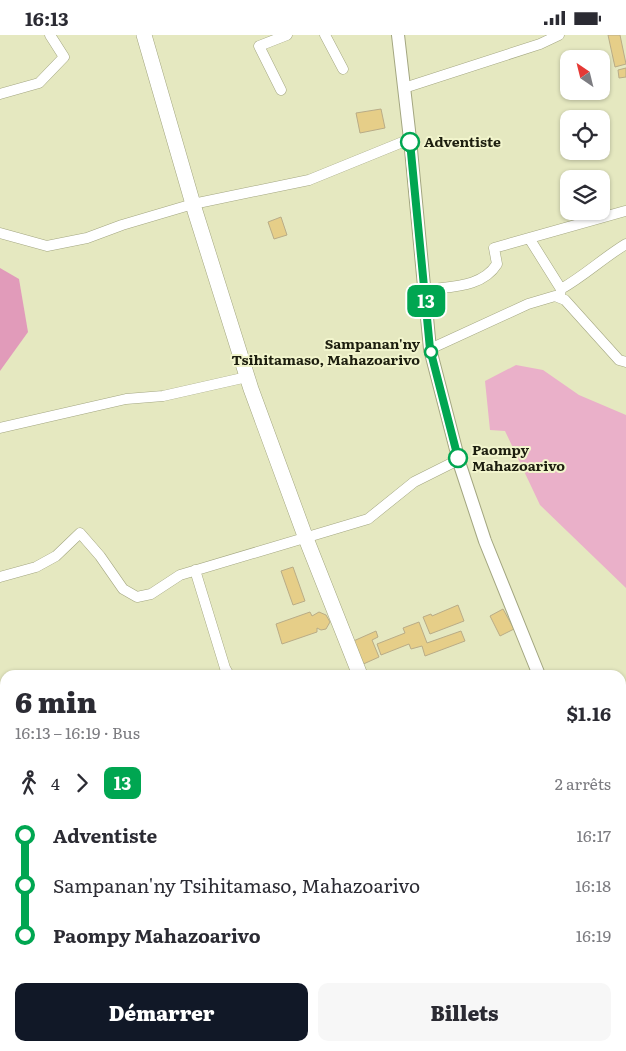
<!DOCTYPE html>
<html lang="fr">
<head>
<meta charset="utf-8">
<style>
  body { margin:0; font-family:Literata,serif; background:#f7f7f7; color:#2b2b33; height:100vh; display:flex; flex-direction:column; font-size:19px; white-space:nowrap }
  * { box-sizing:border-box; margin:0 }
  p { font-size:16px; color:#7c7c81 }
  .icon { flex:none; width:28px; height:28px; fill:none; stroke:currentColor; stroke-width:2; stroke-linecap:round; stroke-linejoin:round }
  .map { position:relative; flex:1; overflow:hidden }
  .panel { position:absolute; left:0px; top:635px; width:626px; height:381px; display:flex; flex-direction:column; background:#fff; border-radius:15px 15px 0 0; box-shadow:0 1px 4px #0004 }
  .panel>* { flex:none }
  .badge { padding:0 10px; border-radius:8px; font-size:18px; line-height:32px }
  .needle { width:32px; rotate:325deg }
  .buttons { position:absolute; left:560px; top:15px; display:grid; gap:10px }
  .buttons a { display:grid; place-items:center; width:50px; height:50px; border-radius:10px; background:#fff; box-shadow:0 1px 4px #0004; font-size:25px }
  .map>.badge { position:absolute; translate:-50% -50%; box-shadow:0 0 0 2px #fff }
  .legs { display:flex; align-items:center; gap:8px; height:55px; padding:0 15px; font-size:16px }
  .legs p { margin-inline-start:auto }
  .headline { display:flex; align-items:center; justify-content:space-between; height:85px; padding:0 15px }
  h1 { font-size:28px; font-weight:800; line-height:38px }
  .primary-button { display:flex; gap:10px; margin-top:auto; padding:10px 15px }
  .primary-button a { flex:1; height:58px; border-radius:10px; background:#111827; color:#fff; font-size:20px; font-weight:800; line-height:58px; text-align:center }
  .primary-button a+a { background:#f7f7f7; color:#2b2b33 }
  ul { padding:0 15px; list-style:none }
  li { display:flex; align-items:center; gap:18px; height:50px; font-size:19px }
  li i { display:grid; place-items:center; width:8px; height:100%; margin:0 6px; background:currentColor }
  li i::after { content:''; width:12px; height:12px; margin:-6px; border:4px solid; border-radius:50%; background:#fff }
  li p { margin-inline-start:auto }
  li:first-child i { background:linear-gradient(#0000 50%,currentColor 0) }
  li:last-child i { background:linear-gradient(currentColor 50%,#0000 0) }
  .status { display:flex; justify-content:space-between; align-items:center; height:35px; padding:0 25px; background:#fff; direction:ltr }
  .status svg { height:14px; fill:currentColor }
  .map>svg:first-child { display:block }
  .green { fill:#eab0c9 }
  .forest { fill:#e19bba }
  .building { fill:#e6ce88; stroke:#b9ac87 }
  .lines { fill:none; stroke-linecap:round; stroke-linejoin:round }
  .minor-casing { stroke:#a3a680; stroke-width:11 }
  .tertiary-casing { stroke:#a3a680; stroke-width:14 }
  .secondary-casing { stroke:#a3a680; stroke-width:16 }
  .minor { stroke:#fff; stroke-width:10 }
  .tertiary { stroke:#fff; stroke-width:12 }
  .secondary { stroke:#fff; stroke-width:15 }
  .line-1-casing { stroke:#fff; stroke-width:11 }
  .line-1 { stroke:#00a651; stroke-width:8 }
  .stop-1-dot { fill:#fff; stroke:#00a651; stroke-width:2.5 }
  .labels { text-anchor:middle; stroke-width:4; stroke-linejoin:round; paint-order:stroke }
  .stop-label { font-size:14px; font-weight:bold; fill:#1d1e0f; stroke:#f2f5cd; text-anchor:start }
</style>
</head>
<body>
<div class="status"><b>16:13</b><svg viewBox="0 0 49 12"><path d="M0 12V9h3v3zM5 12V6h3v6zM10 12V3h3v9zM15 12V0h3v12zM26 1h20v11H26zM47 4h2v5h-2z"/></svg></div>
<div class="map">
<svg width="626" height="1016" viewBox="0 0 626 1016">
  <rect width="100%" height="100%" fill="#e5e8c0"/>
  <path class="green" d="M516 330 543 335 579 360 626 380V553L540 470 505 396 490 395 485 346Z"/>
  <path class="forest" d="M0 233 19 244 28 297 0 336Z"/>
  <path class="building" d="M608 0H620L626 29 615 32Z
    M626 33V42L619 43 618 35Z
    M381 74 385 93 360 98 356 78Z
    M281 182 287 200 274 204 268 187Z
    M293 532 305 566 293 570 281 536Z
    M458 570 464 586 430 599 423 582 431 579 432 581Z
    M503 574 514 594 500 601 490 581Z
    M310 577 312 581 319 577 326 580 330 587 326 594 321 595 317 593V597L282 609 276 589Z
    M419 587 427 608 461 596 465 606 425 621 422 611 411 614 409 609 381 620 377 609 405 598 403 593Z
    M376 596 378 602 372 605 379 622 359 631 349 608Z"/>
  <g class="lines">
    <g class="minor-casing">
      <path id="minor" d="M325 0 343 34
        M404 53 540 9 559 0
        M281 55 259 11 287 0
        M0 59 39 48 64 22 50 0
        M0 198 47 211 87 203 122 190 193 169 309 145 410 104
        M529 203 561 254 560 260
        M561 254C584 241 603 223 626 209
        M425 255C450 251 482 253 497 229L494 213 625 176
        M430 314 528 269 555 261 565 265 619 325 626 327
        M0 393 126 364 163 361 247 342
        M195 535 225 633 229 640
        M0 542 36 532 56 521 80 498 100 521 123 554 137 562 151 559 180 540 368 484 414 447 458 425
        M621 819 626 817
        M621 857 626 856
        M344 1016 355 1011"/>
    </g>
    <g class="tertiary-casing">
      <path id="tertiary" d="M398 0 410 104 430 314 460 430 485 506 539 640
        M621 869 626 881"/>
    </g>
    <g class="secondary-casing">
      <path id="secondary" d="M144 0 195 176 251 354 305 501 360 640
        M495 1011 496 1016"/>
    </g>
    <use href="#minor" class="minor"/>
    <use href="#tertiary" class="tertiary"/>
    <use href="#secondary" class="secondary"/>
  </g>
  <g class="lines">
    <g class="line-1-casing">
      <path id="line-1" d="M410 107 430 314 458 423"/>
    </g>
    <use href="#line-1" class="line-1"/>
  </g>
  <g class="stop-1-dot">
    <circle cx="410" cy="107" r="9"/>
    <circle cx="431" cy="317" r="6"/>
    <circle cx="458" cy="423" r="9"/>
  </g>
  <g class="labels">
    <g class="stop-label">
      <text x="424" y="112">Adventiste</text>
      <text x="420" y="314" text-anchor="end">Sampanan'ny<tspan x="420" dy="16">Tsihitamaso, Mahazoarivo</tspan></text>
      <text x="472" y="420">Paompy<tspan x="472" dy="16">Mahazoarivo</tspan></text>
    </g>
  </g>
</svg>
<div class="buttons">
<a><svg class="needle" viewBox="-14 -14 28 28"><path d="M0-13l5 13h-10z" fill="#e53935"/><path d="M0 13l5-13h-10z" fill="#7c7c81"/></svg></a>
<a><svg class="icon" aria-label="locate" viewBox="0 0 24 24"><circle cx="12" cy="12" r="6"/><path d="M12 2v4M12 18v4M2 12h4M18 12h4"/></svg></a>
<a><svg class="icon" aria-label="layers" viewBox="0 0 24 24"><path d="M12 4l9 5-9 5-9-5zM3 14l9 5 9-5"/></svg></a>
</div>
<b class="badge" style="left:426px;top:266px;background:#00a651;color:#fff">13</b>
<section class="panel">
<div class="headline"><div><h1>6 min</h1><p>16:13 – 16:19 · Bus</p></div><b>$1.16</b></div>
<div class="legs"><svg class="icon" aria-label="walk" viewBox="0 0 24 24"><circle cx="13" cy="4" r="2"/><path d="M13 8l-2 6 4 7M11 14l-3 7M7 12l3-4h3l4 4"/></svg>4<svg class="icon" aria-label="forward" viewBox="0 0 24 24"><path d="M9 5l7 7-7 7"/></svg><b class="badge" style="background:#00a651;color:#fff">13</b><p>2 arrêts</p></div>
<ul>
<li><i style="color:#00a651"></i><b>Adventiste</b><p>16:17</p></li>
<li><i style="color:#00a651"></i><span>Sampanan'ny Tsihitamaso, Mahazoarivo</span><p>16:18</p></li>
<li><i style="color:#00a651"></i><b>Paompy Mahazoarivo</b><p>16:19</p></li>
</ul>
<div class="primary-button"><a>Démarrer</a><a>Billets</a></div>
</section>
</div>
</body>
</html>
